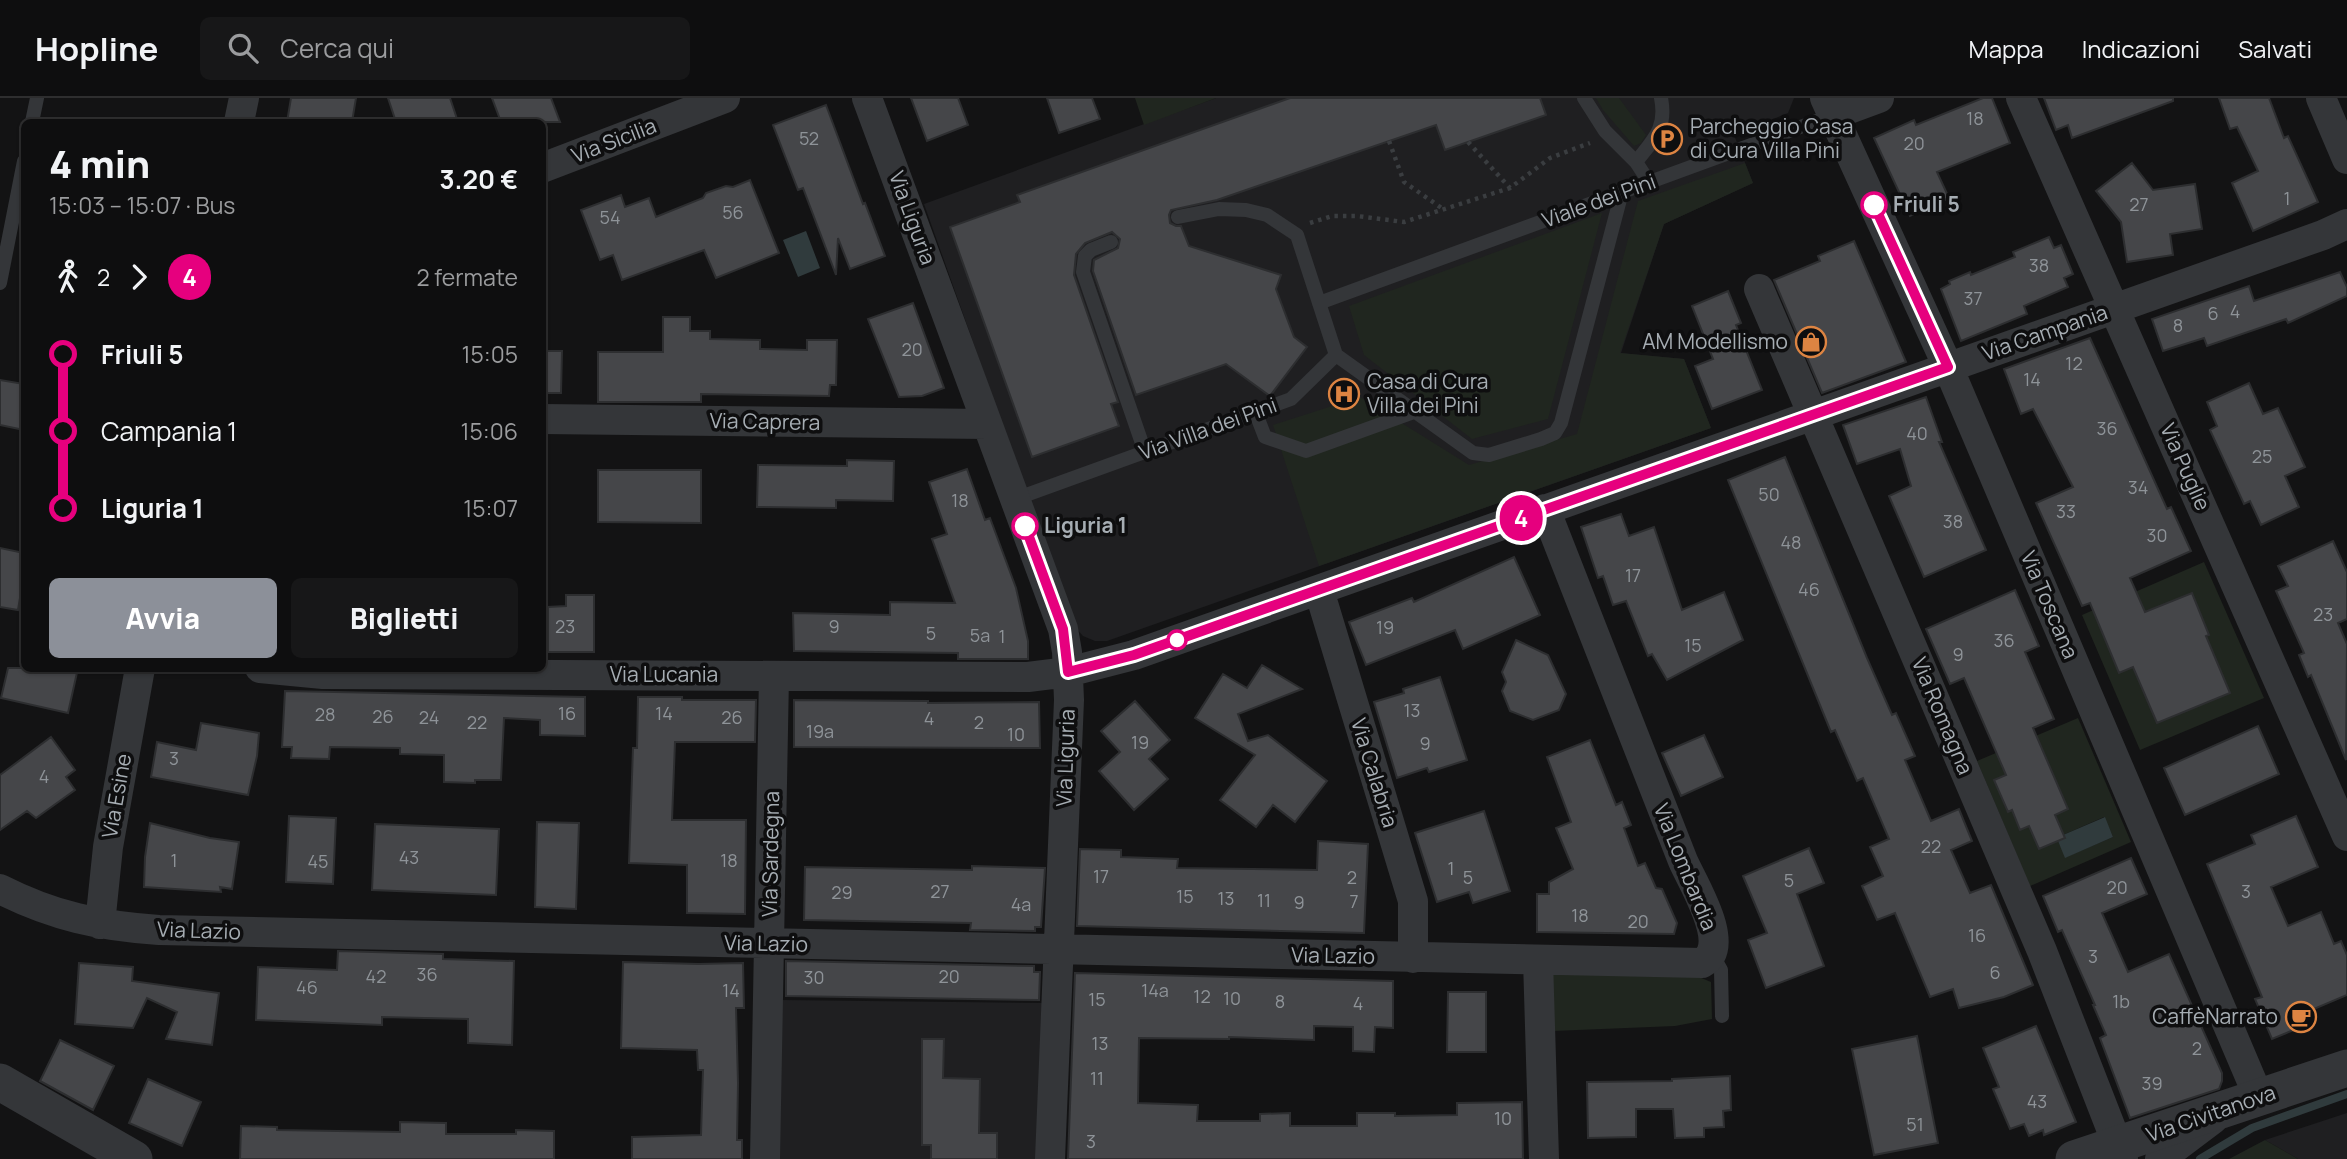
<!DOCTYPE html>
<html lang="it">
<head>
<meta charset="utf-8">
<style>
  body { margin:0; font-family:Manrope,sans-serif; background:#171718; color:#f1f3f6; height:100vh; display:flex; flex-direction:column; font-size:26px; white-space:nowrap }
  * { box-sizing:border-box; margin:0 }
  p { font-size:23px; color:#9b9c9e }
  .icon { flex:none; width:38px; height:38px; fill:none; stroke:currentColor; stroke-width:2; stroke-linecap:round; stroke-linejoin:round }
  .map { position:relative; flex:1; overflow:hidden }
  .details { position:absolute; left:21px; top:21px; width:525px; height:553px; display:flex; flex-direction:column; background:#0e0e0f; border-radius:10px; box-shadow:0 2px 5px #0004,0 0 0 2px #2e2e2f }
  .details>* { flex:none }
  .badge { padding:0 14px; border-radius:23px; font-size:24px; line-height:46px }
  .map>.badge { position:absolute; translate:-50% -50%; box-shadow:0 0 0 4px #fff }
  .legs { display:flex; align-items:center; gap:10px; height:77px; padding:0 28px; font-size:23px }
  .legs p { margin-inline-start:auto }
  .summary { display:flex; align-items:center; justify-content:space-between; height:119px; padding:0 28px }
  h1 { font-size:38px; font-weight:800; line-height:52px }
  .button { display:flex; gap:14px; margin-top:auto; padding:14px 28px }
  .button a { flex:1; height:80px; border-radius:10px; background:#8c9099; color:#fff; font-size:28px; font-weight:800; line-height:80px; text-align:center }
  .button a+a { background:#171718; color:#f1f3f6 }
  ul { padding:0 28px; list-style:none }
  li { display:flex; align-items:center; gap:24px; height:77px; font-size:26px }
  li i { display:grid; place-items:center; width:10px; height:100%; margin:0 9px; background:currentColor }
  li i::after { content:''; width:18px; height:18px; margin:-9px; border:5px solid; border-radius:50%; background:#0e0e0f }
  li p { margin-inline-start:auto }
  li:first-child i { background:linear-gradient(#0000 50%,currentColor 0) }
  li:last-child i { background:linear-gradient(currentColor 50%,#0000 0) }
  header { display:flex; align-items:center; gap:42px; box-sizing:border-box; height:98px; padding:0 35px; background:#0e0e0f; border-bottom:2px solid #2e2e2f }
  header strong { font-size:33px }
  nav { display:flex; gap:38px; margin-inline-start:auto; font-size:24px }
  .search { width:490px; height:63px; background:#171718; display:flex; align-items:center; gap:18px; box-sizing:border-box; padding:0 24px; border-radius:10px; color:#9b9c9e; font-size:26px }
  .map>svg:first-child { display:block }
  .built { fill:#1f1f21 }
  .green { fill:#20261f; fill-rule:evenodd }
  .water { fill:#303b3d }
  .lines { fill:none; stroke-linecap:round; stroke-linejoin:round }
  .stream { stroke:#303b3d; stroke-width:8 }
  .building { fill:#454649; stroke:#2d2e30; stroke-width:2 }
  .path { stroke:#3a3d40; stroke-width:4.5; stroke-dasharray:3.5 5; stroke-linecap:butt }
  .service { stroke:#343639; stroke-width:14 }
  .minor { stroke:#343639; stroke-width:30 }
  .tertiary { stroke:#343639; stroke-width:37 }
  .line-1-casing { stroke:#fff; stroke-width:16 }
  .line-1 { stroke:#e6007e; stroke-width:10 }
  .stop-1-dot { fill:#fff; stroke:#e6007e; stroke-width:3.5 }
  .labels { text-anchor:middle; stroke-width:7; stroke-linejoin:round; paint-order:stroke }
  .number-label { font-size:18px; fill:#8e9398 }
  .poi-label { font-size:21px; fill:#a6adb3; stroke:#0e0e0f; text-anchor:start }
  .street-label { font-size:21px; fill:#a6adb3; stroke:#0e0e0f }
  .stop-label { font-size:21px; font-weight:bold; fill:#a6adb3; stroke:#0e0e0f; text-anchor:start }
</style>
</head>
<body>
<header>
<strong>Hopline</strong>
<div class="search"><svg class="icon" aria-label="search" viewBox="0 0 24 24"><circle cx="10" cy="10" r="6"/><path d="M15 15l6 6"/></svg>Cerca qui</div>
<nav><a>Mappa</a><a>Indicazioni</a><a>Salvati</a></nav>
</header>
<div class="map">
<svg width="2347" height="1061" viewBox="0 0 2347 1061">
  <rect width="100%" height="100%" fill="#131314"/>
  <path class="built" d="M1216 0H1794L1788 15 1734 37 1753 85 1664 126 1621 255 1684 261 1711 330 1107 543H1095L1083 538 1074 528 924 106Z
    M781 902 1043 905 1038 1061H778Z
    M2347 1015V1061H2298L2265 1042Z"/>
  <path class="green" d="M1135 0H1216L1144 27Z
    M1596 0H1619L1646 37 1641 45 1634 48 1603 12Z
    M1745 65 1753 85 1664 126 1620 255 1684 261 1711 330 1319 468 1273 327 1360 299 1469 367 1577 336 1638 103Z
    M1602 115 1548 321 1472 341 1364 257 1349 208Z
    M2204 464 2264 600 2140 652 2082 517ZM2191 495 2209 537 2196 543 2230 595 2157 625 2140 584 2142 565Z
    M2078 620 2131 744 2030 788 1977 663ZM2045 660 2020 731 2012 712 2007 713 1994 682ZM2104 719 2113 739 2066 759 2058 743 2039 751 2032 734 2063 737Z
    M1551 875 1694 877 1711 884 1712 921 1675 928 1553 933Z
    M2265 1042 2298 1061H2229Z"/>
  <path class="water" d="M806 133 820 170 798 179 783 142Z
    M2105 719 2113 739 2065 760 2058 743 2065 740 2063 737Z"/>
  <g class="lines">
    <path class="stream" d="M2200 1061 2252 1030 2347 996"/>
  </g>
  <path class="building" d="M291 0H356L352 24H287Z
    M388 0H450L458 24H396Z
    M492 0H551L560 24H501Z
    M911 0H958L968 27 927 43Z
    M1047 0H1092L1100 21 1059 35Z
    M1290 0H1540L1546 17 1445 52 1436 27 1217 102 1171 112 1169 117 1170 125 1176 128H1181L1189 148 1281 177 1276 191 1294 239 1307 249 1270 298 1226 266 1136 297 1093 173 1094 162 1118 150 1120 141 1112 134 1085 145 1076 156 1074 177 1118 304 1111 306 1119 328 1032 359 950 129 1020 104 1017 97Z
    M1983 0H1992L2010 45 1937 74 1949 100 1910 118 1874 40 1914 22 1916 27Z
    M2044 0H2173V3L2072 40 2068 27 2056 32Z
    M2219 0H2269L2284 40 2288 38 2318 104 2253 133 2232 85 2258 73 2237 29 2230 31Z
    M826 7 863 106 865 105 885 158 850 171 838 140 836 177 803 90 798 92 773 27Z
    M2132 65 2153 92 2195 86 2202 131 2170 136 2173 157 2127 164 2121 124 2096 93Z
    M750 82 779 155 716 180 704 152 622 182 613 157 600 162 581 112 621 97 625 109 649 100 656 119 703 100 706 95 726 88 733 89Z
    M2049 139 2054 150 2061 147 2073 176 2064 180 2068 189 2024 208 2027 216 1961 243 1941 191 1950 186 1949 183 1970 174 1971 177 2015 159 2013 154Z
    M1854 143 1906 264 1822 295 1774 182 1820 163 1818 158Z
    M2340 174 2347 189V198L2288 225 2286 221 2207 248 2204 240 2163 253 2152 221 2249 188 2254 203Z
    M1728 193 1741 225 1736 227 1762 292 1712 311 1695 268 1713 261 1692 208Z
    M913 205 944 290 922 298 899 299 868 221Z
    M663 219H690V233H710V241L760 242V251L807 252V242H837L836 287H830L829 298 701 296V304H598V254H663Z
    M2090 240 2167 411 2171 409 2191 453 2130 480 2145 514 2192 495 2209 537 2206 538 2230 595 2157 625 2133 569 2119 575 2090 505 2082 508 2036 405 2073 389 2033 311 2021 316 2004 271Z
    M542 253H562L561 295H542Z
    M0 282 24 286V332L0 327Z
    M2249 285 2263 316 2278 310 2305 369 2285 378 2299 409 2261 427 2250 403 2244 406 2210 332 2217 328 2207 304Z
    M1926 299 1942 344H1939L1986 452 1924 479 1889 398 1911 388 1900 351 1857 366 1843 327Z
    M1785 359 1867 560 1892 617 1896 615 1915 658 1905 662 1931 723 1959 711 1972 743 1951 752 1970 795 1991 787 2033 887 2004 899 1959 910 1953 891 1930 899 1895 815 1877 822 1862 788 1883 778 1870 749 1889 741 1863 680 1857 683 1835 632 1831 634 1728 382Z
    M847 362 894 363 893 403 836 402V410L757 409 758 367 847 368Z
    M967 371 985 422 990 420 1016 490 1028 543V561H958V555L794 553 793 515 890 517V504L955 505 932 441 947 436 929 384Z
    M598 372H701V425L598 424Z
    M1621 416 1629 438 1654 429 1682 512 1724 494 1743 542 1667 582 1652 556 1648 558 1626 503 1613 507 1603 478 1598 480 1581 429Z
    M2333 443 2347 474V521L2338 525 2347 546 2346 662 2311 577 2308 579 2299 557 2304 555 2276 493 2288 488 2278 468Z
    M0 450 24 455V476L18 512 0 509Z
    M1514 459 1540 517 1463 551 1455 532 1366 567 1349 524 1412 500 1414 504Z
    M2015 492 2039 548 2025 554 2054 621 2033 630 2068 711 2055 717 2065 740 2039 751 2029 728 2020 732 2012 712 2008 714 1994 682 2006 677 1964 580 1950 586 1926 531Z
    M566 497H594V554H548V509L566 508Z
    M1516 542 1548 557 1566 596 1559 612 1533 622 1510 613 1502 593 1506 584 1502 574Z
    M1262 567 1302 591 1238 616 1248 643 1268 637 1327 683 1295 724 1273 707 1256 729 1220 702 1255 657 1195 620 1223 576 1247 590Z
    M8 570H78L68 615 1 600Z
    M1440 579 1467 662 1429 674 1427 670 1397 680 1374 604 1404 595 1403 591Z
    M285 593 585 599V638L540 637V622L504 620 501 682H475V685L444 684V657L400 656V650L330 649 329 661 291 660 292 649H282Z
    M638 599H682V602H756L755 644H675L672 722H746L745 816 687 815V767L629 765 633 650H637Z
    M794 602 928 603V605L1039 604 1040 650 794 649Z
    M1135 603 1170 642 1149 661 1168 681 1134 712 1099 673 1120 654 1101 633Z
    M201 625 259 635 257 658 248 697 151 679 157 644 196 652Z
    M2258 628 2279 676 2185 717 2164 670Z
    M1704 637 1723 679 1681 698 1662 655Z
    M51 639 75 672 66 679 75 692 36 720 27 713 0 732V677Z
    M1590 642 1616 707 1622 704 1631 727 1624 730 1638 768 1645 765 1656 790 1662 791 1677 825 1674 836 1537 834V796H1549V784L1573 771 1556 730 1571 724 1547 659Z
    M1484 713 1510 793 1473 805 1469 794 1437 804 1415 735Z
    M289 718 336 720 333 786 286 784Z
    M2296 718 2318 769 2271 789 2288 828 2321 814 2334 846 2341 843 2347 857V897L2309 913 2313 924 2272 941 2255 901 2262 899 2207 766 2255 746 2251 737Z
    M537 724 579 725 576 811 535 809Z
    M150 725 210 740 239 744 232 791 220 789 221 794 144 789 145 759Z
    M375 726 499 731 496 797 372 792Z
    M1318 743 1368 746 1364 835 1077 828 1080 751 1121 752V759L1178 761 1177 770 1317 772Z
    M1809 750 1824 785 1797 796 1824 868 1766 890 1748 842 1767 835 1743 778Z
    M2131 760 2147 796 2102 815 2128 874 2169 856 2222 975V983L2219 991 2130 1020 2100 940 2106 937 2093 907H2095L2062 832 2058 834 2043 798Z
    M972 768 1045 770 1041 829H1035V833L970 832 971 825 804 822 805 769 972 772Z
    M338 853 443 856V861L514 863 512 947 468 945V921L382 919V927L256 922 258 869 337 872Z
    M786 863 1034 868V874H1040L1039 902 786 898Z
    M623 864 698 866 743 865 744 910H736L738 985 737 1042H742V1061H632V1039L701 1037 703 972H698L697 952 621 950Z
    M79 865 133 869 132 883 219 895 212 947 166 941 177 914 147 900 133 930 75 926Z
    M1075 875 1393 883V930L1375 929 1374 954 1353 953V929L1314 928V942L1229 939V941L1139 940 1138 1005 1198 1007 1197 1023H1260V1016L1290 1015V1028H1357V1015H1395V1018L1457 1017V1005L1522 1004 1523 1061H1068Z
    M1448 894H1486V954H1447Z
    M2036 928 2076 1024 2044 1037 2043 1032 2029 1038 2024 1026 2010 1031 1993 991 1999 989 1983 950Z
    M1917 938 1938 1045 1874 1057 1852 951Z
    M922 941H944L943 980 980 981 979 1035H997V1061H931V1047H922Z
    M60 942 114 968 93 1012 40 983Z
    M1730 978 1731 1012 1723 1013 1724 1029 1704 1030V1039L1675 1040 1673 1011H1636V1039L1588 1040 1587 984 1672 983V981Z
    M148 981 201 1004 182 1048 129 1025Z
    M400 1024 446 1025V1036H516V1032L554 1033V1061H240L241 1028 277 1029V1032L400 1034Z"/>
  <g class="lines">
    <path class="path" d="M1389 43 1404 84 1443 111
      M1468 44 1510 90
      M1310 125 1332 118H1357L1404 124 1510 90 1550 60 1590 45"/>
    <path class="service" d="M1584 0 1605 33 1636 64 1649 84
      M32 24 37 0
      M1636 64C1654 41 1667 30 1661 0
      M1178 119 1219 111 1246 112 1267 117 1297 137 1336 257
      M1111 144 1091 152 1085 158 1083 174 1145 354
      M0 185 24 63
      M1319 205 1833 17
      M1336 257 1473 355 1489 357 1541 341 1555 335 1561 325 1622 94
      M1255 313 1265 339 1306 353 1414 314
      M1015 401 1291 301 1336 257
      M1712 856 1721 872 1722 918"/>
    <path class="minor" d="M867 0 1063 531 1067 554 1069 602 1050 1061
      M1825 0 1948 269 2259 1000
      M2021 0 2347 738
      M2321 0 2347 61
      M1833 17 1879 0
      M239 24 244 0
      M542 70 725 0
      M1759 191 2042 853 2123 1061
      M542 321 987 326
      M1319 492 1413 803V860
      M260 570 323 576 1028 579 1068 574 1134 557 2323 137 2347 126
      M0 791C53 818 100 828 159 832L1702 865C1733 848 1693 786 1683 763L1545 411
      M100 826 108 749 140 570
      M1538 862 1544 1061
      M765 1061 774 578
      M2160 1061 2213 1021"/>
    <path class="tertiary" d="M0 984 134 1061
      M2074 1061 2347 970"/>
  </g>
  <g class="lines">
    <g class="line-1-casing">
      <path id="line-1" d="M1025 428 1063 531 1068 574 1134 557 1948 269 1874 107"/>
    </g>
    <use href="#line-1" class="line-1"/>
  </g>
  <defs>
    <g id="parking-ring" transform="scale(1.575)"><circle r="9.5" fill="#0e0e0f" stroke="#dd8442" stroke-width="1.5"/><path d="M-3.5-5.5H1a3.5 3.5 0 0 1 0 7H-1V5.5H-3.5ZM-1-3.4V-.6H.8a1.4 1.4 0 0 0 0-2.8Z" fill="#dd8442"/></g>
    <g id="shop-ring" transform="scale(1.575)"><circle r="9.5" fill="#0e0e0f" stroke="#dd8442" stroke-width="1.5"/><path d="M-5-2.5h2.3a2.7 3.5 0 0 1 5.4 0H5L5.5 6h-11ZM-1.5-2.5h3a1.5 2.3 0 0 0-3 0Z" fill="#dd8442"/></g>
    <g id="hospital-ring" transform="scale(1.575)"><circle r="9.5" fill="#0e0e0f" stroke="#dd8442" stroke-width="1.5"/><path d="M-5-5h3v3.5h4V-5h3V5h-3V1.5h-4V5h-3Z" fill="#dd8442"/></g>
    <g id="cafe-ring" transform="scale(1.575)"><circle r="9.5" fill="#0e0e0f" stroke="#dd8442" stroke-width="1.5"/><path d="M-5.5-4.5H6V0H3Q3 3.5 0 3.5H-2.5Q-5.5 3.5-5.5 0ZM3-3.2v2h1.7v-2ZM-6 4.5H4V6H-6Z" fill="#dd8442"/></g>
  </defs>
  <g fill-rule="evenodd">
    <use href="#parking-ring" x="1667" y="41"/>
    <use href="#shop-ring" x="1811" y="244"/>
    <use href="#hospital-ring" x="1344" y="296"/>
    <use href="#cafe-ring" x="2301" y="919"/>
  </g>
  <g class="stop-1-dot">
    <circle cx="1874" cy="107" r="12"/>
    <circle cx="1025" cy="428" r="12"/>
    <circle cx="1177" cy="542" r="9"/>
  </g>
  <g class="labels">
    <g class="number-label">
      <text x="1975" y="27">18</text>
      <text x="809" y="47">52</text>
      <text x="1914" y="52">20</text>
      <text x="2287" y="107">1</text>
      <text x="2139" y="113">27</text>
      <text x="733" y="121">56</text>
      <text x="610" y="126">54</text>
      <text x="2039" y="174">38</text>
      <text x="1973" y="207">37</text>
      <text x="2235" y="220">4</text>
      <text x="2213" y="222">6</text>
      <text x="2178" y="234">8</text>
      <text x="912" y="258">20</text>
      <text x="2074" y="272">12</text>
      <text x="2032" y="288">14</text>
      <text x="2107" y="337">36</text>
      <text x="1917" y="342">40</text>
      <text x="2262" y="365">25</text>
      <text x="2138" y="396">34</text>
      <text x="1769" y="403">50</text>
      <text x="960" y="409">18</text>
      <text x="2066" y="420">33</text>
      <text x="1953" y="430">38</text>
      <text x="2157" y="444">30</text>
      <text x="1791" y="451">48</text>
      <text x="1633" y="484">17</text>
      <text x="1809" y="498">46</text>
      <text x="2323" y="523">23</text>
      <text x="565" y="535">23</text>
      <text x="834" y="535">9</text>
      <text x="1385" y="536">19</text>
      <text x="931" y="542">5</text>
      <text x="980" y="544">5a</text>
      <text x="1002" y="545">1</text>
      <text x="2004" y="549">36</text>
      <text x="1693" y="554">15</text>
      <text x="1958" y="563">9</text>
      <text x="1412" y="619">13</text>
      <text x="567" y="622">16</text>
      <text x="664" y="622">14</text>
      <text x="325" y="623">28</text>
      <text x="383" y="625">26</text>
      <text x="429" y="626">24</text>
      <text x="732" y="626">26</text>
      <text x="929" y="627">4</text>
      <text x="477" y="631">22</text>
      <text x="979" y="631">2</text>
      <text x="820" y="640">19a</text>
      <text x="1016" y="643">10</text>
      <text x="1140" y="651">19</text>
      <text x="1425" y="652">9</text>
      <text x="174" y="667">3</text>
      <text x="44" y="685">4</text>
      <text x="1931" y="755">22</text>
      <text x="409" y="766">43</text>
      <text x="174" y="769">1</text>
      <text x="729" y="769">18</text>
      <text x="318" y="770">45</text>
      <text x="1451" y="777">1</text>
      <text x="1101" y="785">17</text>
      <text x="1352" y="786">2</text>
      <text x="1468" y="786">5</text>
      <text x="1789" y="789">5</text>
      <text x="2117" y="796">20</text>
      <text x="940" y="800">27</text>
      <text x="2246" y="800">3</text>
      <text x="842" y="801">29</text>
      <text x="1185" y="805">15</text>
      <text x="1226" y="807">13</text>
      <text x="1264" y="809">11</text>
      <text x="1354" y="810">7</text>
      <text x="1299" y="811">9</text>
      <text x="1021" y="813">4a</text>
      <text x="1580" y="824">18</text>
      <text x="1638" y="830">20</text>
      <text x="1977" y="844">16</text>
      <text x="2093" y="865">3</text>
      <text x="1995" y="881">6</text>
      <text x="427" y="883">36</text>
      <text x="376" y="885">42</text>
      <text x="949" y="885">20</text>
      <text x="814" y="886">30</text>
      <text x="307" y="896">46</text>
      <text x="731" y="899">14</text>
      <text x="1155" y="899">14a</text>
      <text x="1202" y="905">12</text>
      <text x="1232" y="907">10</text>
      <text x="1097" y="908">15</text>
      <text x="1280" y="910">8</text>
      <text x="2121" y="910">1b</text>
      <text x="1358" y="912">4</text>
      <text x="1100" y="952">13</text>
      <text x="2197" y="957">2</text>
      <text x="1097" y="987">11</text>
      <text x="2152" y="992">39</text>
      <text x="2037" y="1010">43</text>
      <text x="1503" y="1027">10</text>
      <text x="1915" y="1033">51</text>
      <text x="1091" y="1050">3</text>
    </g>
    <g class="poi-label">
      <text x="1690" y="36">Parcheggio Casa<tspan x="1690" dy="24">di Cura Villa Pini</tspan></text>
      <text x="1788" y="251" text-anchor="end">AM Modellismo</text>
      <text x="1367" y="291">Casa di Cura<tspan x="1367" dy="24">Villa dei Pini</tspan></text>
      <text x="2278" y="926" text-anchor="end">CaffèNarrato</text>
    </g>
    <g class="street-label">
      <text transform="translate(614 43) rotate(-21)" y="7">Via Sicilia</text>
      <text transform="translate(1599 103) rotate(-20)" y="7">Viale dei Pini</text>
      <text transform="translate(912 120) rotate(70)" y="7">Via Liguria</text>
      <text transform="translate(2045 235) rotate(-19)" y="7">Via Campania</text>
      <text transform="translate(765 324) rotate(1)" y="7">Via Caprera</text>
      <text transform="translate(1208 331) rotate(-20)" y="7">Via Villa dei Pini</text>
      <text transform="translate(2185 369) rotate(66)" y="7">Via Puglie</text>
      <text transform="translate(2049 507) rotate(67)" y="7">Via Toscana</text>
      <text x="664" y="584">Via Lucania</text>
      <text transform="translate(1942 618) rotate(67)" y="7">Via Romagna</text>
      <text transform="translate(1066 660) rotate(-88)" y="7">Via Liguria</text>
      <text transform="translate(1374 675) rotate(73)" y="7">Via Calabria</text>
      <text transform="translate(117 698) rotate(-80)" y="7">Via Esine</text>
      <text transform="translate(771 756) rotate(-89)" y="7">Via Sardegna</text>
      <text transform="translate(1685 769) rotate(68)" y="7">Via Lombardia</text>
      <text transform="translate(199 833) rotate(2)" y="7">Via Lazio</text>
      <text transform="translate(766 846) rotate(1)" y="7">Via Lazio</text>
      <text transform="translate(1333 858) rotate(1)" y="7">Via Lazio</text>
      <text transform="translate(2211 1016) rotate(-19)" y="7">Via Civitanova</text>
    </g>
    <g class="stop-label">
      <text x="1893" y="114">Friuli 5</text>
      <text x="1044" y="435">Liguria 1</text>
    </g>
  </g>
</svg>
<b class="badge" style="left:1521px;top:420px;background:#e6007e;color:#fff">4</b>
<section class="details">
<div class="summary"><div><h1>4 min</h1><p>15:03 – 15:07 · Bus</p></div><b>3.20 €</b></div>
<div class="legs"><svg class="icon" aria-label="walk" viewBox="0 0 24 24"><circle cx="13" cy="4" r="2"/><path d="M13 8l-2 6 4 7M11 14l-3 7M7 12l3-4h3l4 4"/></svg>2<svg class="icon" aria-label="forward" viewBox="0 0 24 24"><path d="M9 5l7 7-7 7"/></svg><b class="badge" style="background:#e6007e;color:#fff">4</b><p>2 fermate</p></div>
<ul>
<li><i style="color:#e6007e"></i><b>Friuli 5</b><p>15:05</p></li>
<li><i style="color:#e6007e"></i><span>Campania 1</span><p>15:06</p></li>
<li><i style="color:#e6007e"></i><b>Liguria 1</b><p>15:07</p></li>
</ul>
<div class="button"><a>Avvia</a><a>Biglietti</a></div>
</section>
</div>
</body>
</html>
